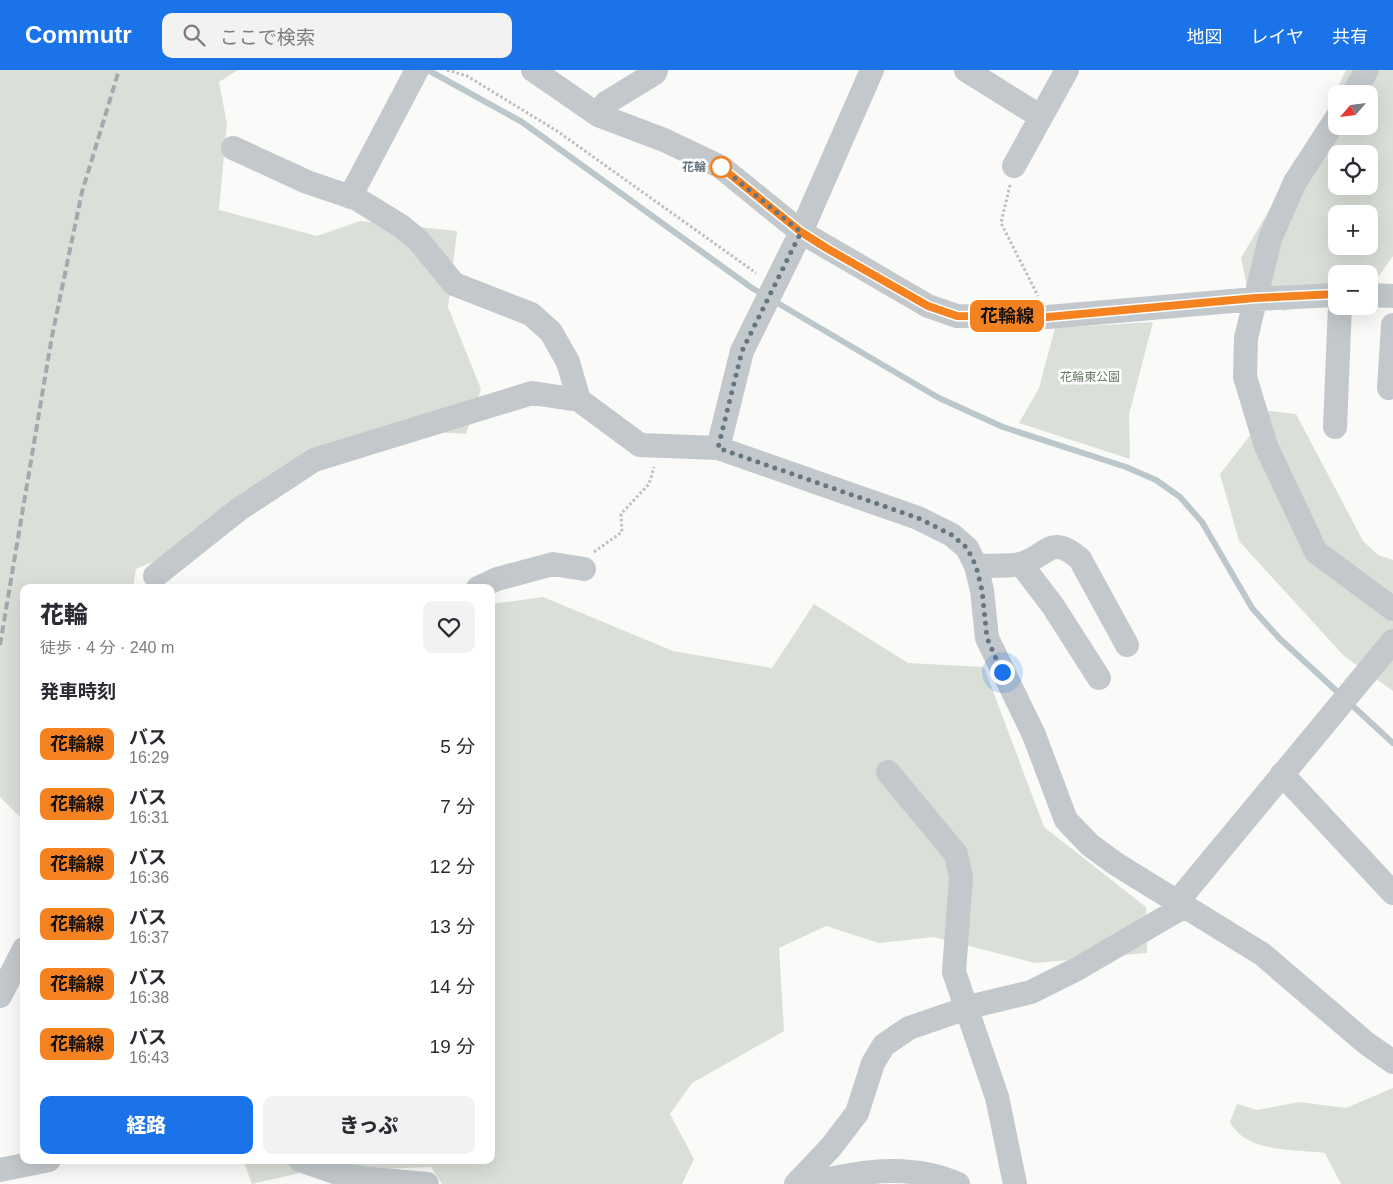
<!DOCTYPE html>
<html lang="ja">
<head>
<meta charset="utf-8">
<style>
  body { margin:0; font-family:Helvetica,"Noto Sans JP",sans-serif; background:#f2f2f3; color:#2b2b33; height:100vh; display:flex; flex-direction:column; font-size:19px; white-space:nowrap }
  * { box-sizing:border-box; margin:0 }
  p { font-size:16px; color:#7c7c81 }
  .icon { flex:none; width:28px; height:28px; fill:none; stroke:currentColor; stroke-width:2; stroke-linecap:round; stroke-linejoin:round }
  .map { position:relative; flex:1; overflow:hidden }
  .side { position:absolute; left:20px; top:514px; width:475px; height:580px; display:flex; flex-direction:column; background:#fff; border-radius:10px; box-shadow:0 5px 20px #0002 }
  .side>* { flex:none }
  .badge { padding:0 10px; border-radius:8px; font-size:18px; line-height:32px }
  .needle { width:32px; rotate:242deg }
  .fabs { position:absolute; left:1328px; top:15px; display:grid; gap:10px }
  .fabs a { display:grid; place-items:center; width:50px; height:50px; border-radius:10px; background:#fff; box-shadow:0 5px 20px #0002; font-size:25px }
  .you { position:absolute; width:25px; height:25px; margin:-12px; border:4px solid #fff; border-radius:50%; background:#1a73e8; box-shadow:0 0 0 8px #1a73e833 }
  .map>.badge { position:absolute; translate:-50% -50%; box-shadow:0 0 0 2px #fff }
  h2 { padding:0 20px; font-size:19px; line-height:45px }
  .round { display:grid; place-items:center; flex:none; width:52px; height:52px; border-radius:10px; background:#f2f2f3 }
  .head { display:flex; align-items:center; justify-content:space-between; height:85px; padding:0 20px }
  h1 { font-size:24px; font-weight:800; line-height:38px }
  .button { display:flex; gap:10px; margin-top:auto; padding:10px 20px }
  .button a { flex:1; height:58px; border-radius:10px; background:#1a73e8; color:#fff; font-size:20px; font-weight:800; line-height:58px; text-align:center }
  .button a+a { background:#f2f2f3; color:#2b2b33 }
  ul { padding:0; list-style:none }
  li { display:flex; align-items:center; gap:15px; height:60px; padding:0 20px }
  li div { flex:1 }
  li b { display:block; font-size:19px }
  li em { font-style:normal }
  li .badge { min-width:55px; font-weight:700; text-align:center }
  header { display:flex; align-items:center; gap:30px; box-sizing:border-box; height:70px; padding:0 25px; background:#1a73e8; color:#fff }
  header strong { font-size:24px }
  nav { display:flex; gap:28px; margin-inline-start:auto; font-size:18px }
  .search { width:350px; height:45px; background:#f2f2f3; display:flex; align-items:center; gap:12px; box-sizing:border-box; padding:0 18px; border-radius:10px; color:#7c7c81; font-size:19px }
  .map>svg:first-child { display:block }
  .green { fill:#dadfd7; fill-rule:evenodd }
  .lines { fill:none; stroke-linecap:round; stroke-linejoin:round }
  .stream { stroke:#bbc7cb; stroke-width:6 }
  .path { stroke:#bbbfc2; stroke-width:3; stroke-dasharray:2.5 2.5; stroke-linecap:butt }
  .minor { stroke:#c3c8cc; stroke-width:24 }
  .rail { stroke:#a2aab0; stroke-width:4; stroke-dasharray:8 4; stroke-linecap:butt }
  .line-casing { stroke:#fff; stroke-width:11 }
  .line { stroke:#f58220; stroke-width:8 }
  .walk { stroke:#657683; stroke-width:5; stroke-dasharray:0 9 }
  .stop-dot { fill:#fff; stroke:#f58220; stroke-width:2.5 }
  .labels { text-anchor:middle; stroke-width:5; stroke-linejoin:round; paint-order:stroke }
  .stop-label { font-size:12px; font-weight:bold; fill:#657683; stroke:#fff; text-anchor:end }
  .park-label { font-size:12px; fill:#687a64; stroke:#fff }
</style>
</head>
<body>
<header>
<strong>Commutr</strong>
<div class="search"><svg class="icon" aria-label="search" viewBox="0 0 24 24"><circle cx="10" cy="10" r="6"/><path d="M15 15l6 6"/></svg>ここで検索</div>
<nav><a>地図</a><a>レイヤ</a><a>共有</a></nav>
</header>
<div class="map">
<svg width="1393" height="1114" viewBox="0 0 1393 1114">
  <rect width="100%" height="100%" fill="#fafaf8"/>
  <path class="green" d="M0 0H238L219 12 227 54 219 140 317 166 360 151 457 161 448 237 481 319 466 364 437 362 307 405 221 463 136 499 133 517 24 518V751L0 727Z
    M1346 0H1393V186L1370 219 1369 204H1336V228L1283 241 1247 217 1241 188 1326 43ZM1336 24H1369V56H1336ZM1336 84H1369V116H1336ZM1336 144H1369V176H1336Z
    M1153 252 1129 344 1130 389 1019 353 1039 318 1055 258Z
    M1269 341 1296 344 1363 471 1378 485 1393 490V621L1344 586 1239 471 1220 404Z
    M543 527 673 581 772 598 814 534 908 593 984 597 1044 757 1146 837 1147 883 1035 893 934 867 879 873 826 856 779 878 784 961 692 1013 670 1044 694 1089 682 1114H442L431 1097 304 1102 252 1114 243 1090H491V534Z
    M1393 1018V1114H1341L1325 1083C1294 1079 1246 1083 1230 1052L1237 1034 1257 1040 1299 1032 1346 1038Z"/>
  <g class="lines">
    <path class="stream" d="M428 0 522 52 752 218 939 328 1003 357 1126 397 1156 410 1180 427 1202 452 1252 538 1279 568 1393 673"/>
    <path class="path" d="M447 0 467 6 557 61 756 203
      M1010 115 1001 153 1038 226
      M594 482 622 462 621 444 649 414 654 397"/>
    <path class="minor" d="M533 0 598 45 664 70 721 97 801 162 928 236 957 246 1048 247 1255 229 1336 225
      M966 0 1041 47
      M1353 24 1367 0
      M598 45 606 33 655 3 656 0
      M1336 49 1295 112 1270 169 1246 268 1245 307 1266 376 1316 482 1393 539
      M233 78 307 112 357 129 401 156 419 171 454 214 531 244 551 262 568 292 579 330 640 375 718 378 918 448 952 465 967 478 976 496 982 520 987 568 1034 665 1066 750 1090 775 1116 794 1262 884 1366 973 1393 992
      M1014 96 1067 0
      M350 127 417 0
      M1369 225 1393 226
      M1389 318 1393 255
      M1335 357 1340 236
      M718 378 742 281 801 162 872 0
      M1021 494 1053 536 1099 608
      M976 496C990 495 1006 497 1020 494 1047 488 1049 462 1080 489L1127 575
      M155 506 238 440 314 390 532 323 579 330
      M478 518 497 509 553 494 584 499
      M888 702 956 784 961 807 954 902 997 1027 1015 1114
      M1282 704 1393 823
      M1177 832 1393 571
      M0 926 24 879
      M300 1090 340 1104 371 1109 427 1114
      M0 1100 49 1090
      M796 1114 831 1077 857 1043 873 993 884 975 909 958 973 936 1031 922 1077 899 1185 836
      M807 1114C857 1102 909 1092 958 1114"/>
    <path class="rail" d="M0 575 52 266 82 122 119 0"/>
  </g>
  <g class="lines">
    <g class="line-casing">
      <path id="line" d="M721 97 801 162 828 179 928 236 957 246 1048 247 1255 228 1336 224"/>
    </g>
    <use href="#line" class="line"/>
    <path class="walk" d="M721 97 801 162 742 281 718 378 918 448 952 465 967 478 976 496 982 520 987 568 1002 602"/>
  </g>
  <circle class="stop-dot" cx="721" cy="97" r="10"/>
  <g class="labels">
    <g class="stop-label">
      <text x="706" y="101">花輪</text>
    </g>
    <g class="park-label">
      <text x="1090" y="311">花輪東公園</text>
    </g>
  </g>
</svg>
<div class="fabs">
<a><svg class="needle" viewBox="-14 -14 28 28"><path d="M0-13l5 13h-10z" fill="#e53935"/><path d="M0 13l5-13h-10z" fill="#7c7c81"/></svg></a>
<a><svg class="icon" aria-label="locate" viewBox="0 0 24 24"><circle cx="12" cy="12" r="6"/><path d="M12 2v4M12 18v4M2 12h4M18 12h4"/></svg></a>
<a>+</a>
<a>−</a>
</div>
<div class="you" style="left:1002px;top:602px"></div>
<b class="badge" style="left:1007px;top:246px;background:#f58220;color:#111">花輪線</b>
<section class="side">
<div class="head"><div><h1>花輪</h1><p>徒歩 · 4 分 · 240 m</p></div><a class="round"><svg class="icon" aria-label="heart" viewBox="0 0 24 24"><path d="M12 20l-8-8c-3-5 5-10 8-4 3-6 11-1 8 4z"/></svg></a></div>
<h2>発車時刻</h2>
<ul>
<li><span class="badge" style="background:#f58220;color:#111">花輪線</span><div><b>バス</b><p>16:29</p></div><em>5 分</em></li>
<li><span class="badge" style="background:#f58220;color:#111">花輪線</span><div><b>バス</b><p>16:31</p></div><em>7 分</em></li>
<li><span class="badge" style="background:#f58220;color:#111">花輪線</span><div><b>バス</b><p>16:36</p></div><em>12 分</em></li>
<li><span class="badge" style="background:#f58220;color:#111">花輪線</span><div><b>バス</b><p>16:37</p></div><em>13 分</em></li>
<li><span class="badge" style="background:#f58220;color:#111">花輪線</span><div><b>バス</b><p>16:38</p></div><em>14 分</em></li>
<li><span class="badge" style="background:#f58220;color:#111">花輪線</span><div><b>バス</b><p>16:43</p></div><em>19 分</em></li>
</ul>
<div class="button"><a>経路</a><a>きっぷ</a></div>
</section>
</div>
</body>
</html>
